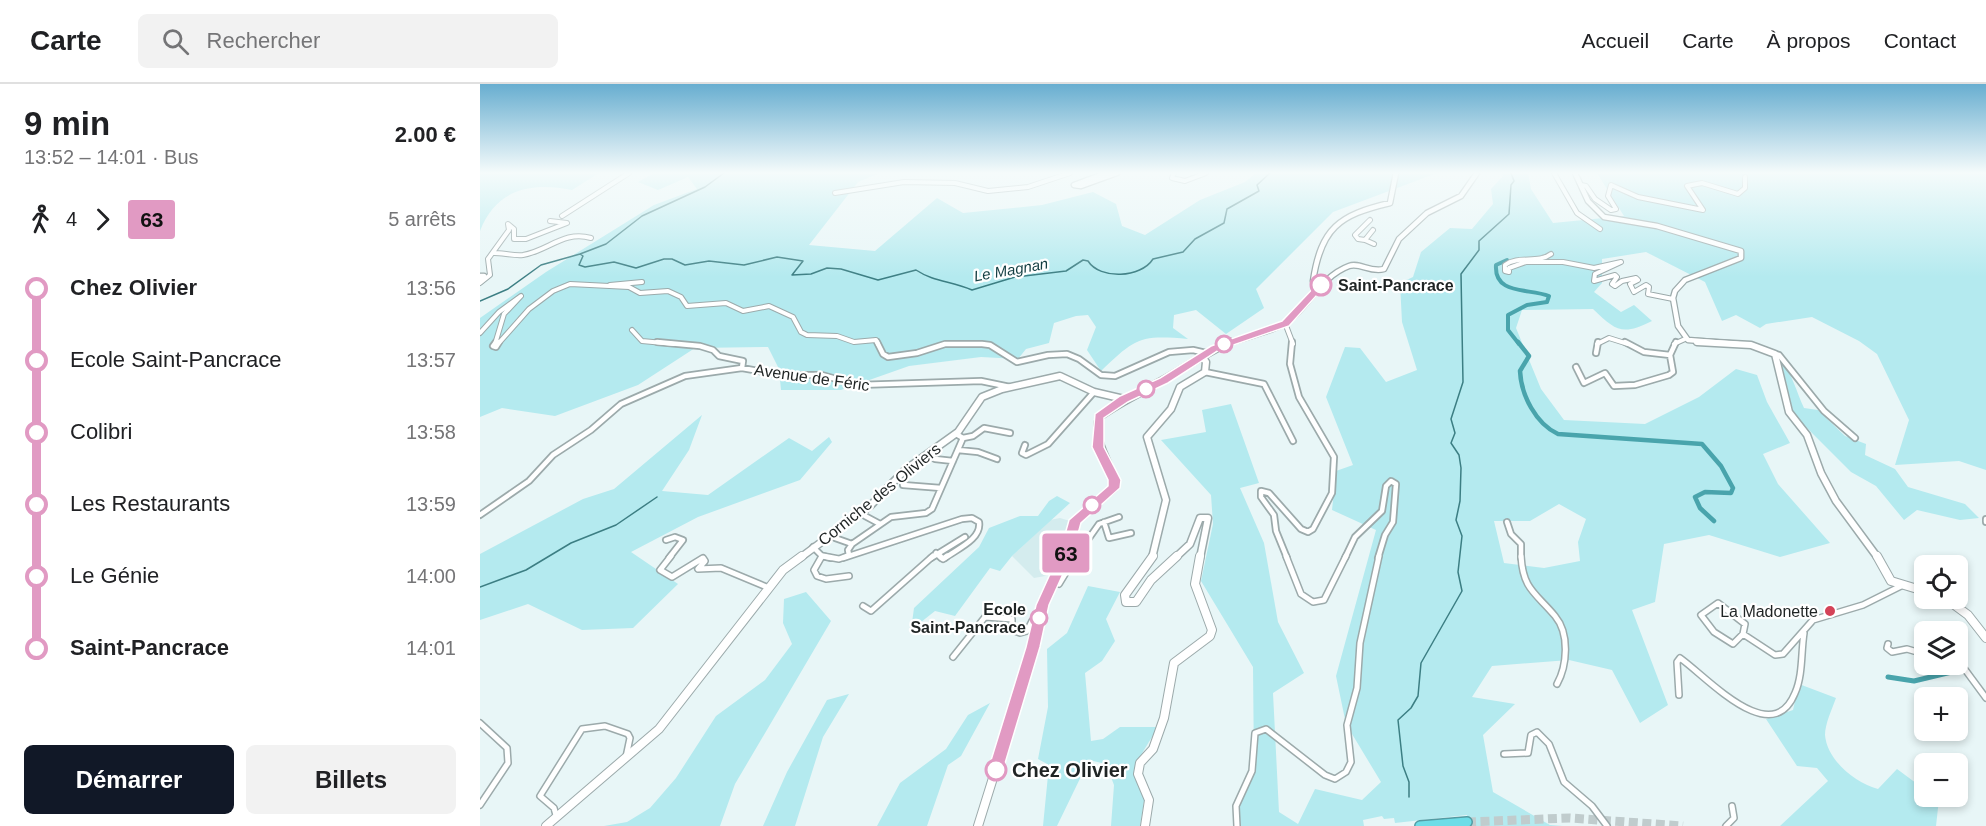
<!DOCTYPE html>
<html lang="fr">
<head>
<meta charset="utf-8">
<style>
  body { margin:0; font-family:Arial,sans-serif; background:#f2f2f2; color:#202124; height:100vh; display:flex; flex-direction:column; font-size:22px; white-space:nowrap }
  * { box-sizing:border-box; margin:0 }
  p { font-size:20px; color:#757577 }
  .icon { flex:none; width:33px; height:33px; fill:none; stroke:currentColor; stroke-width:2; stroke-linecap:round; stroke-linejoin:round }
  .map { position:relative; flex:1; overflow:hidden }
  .drawer { display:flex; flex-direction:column; background:#fff; width:480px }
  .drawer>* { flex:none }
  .badge { padding:0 12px; border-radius:4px; font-size:21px; line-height:39px }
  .fabs { position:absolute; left:1434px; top:471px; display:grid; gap:12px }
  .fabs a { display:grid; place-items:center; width:54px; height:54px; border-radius:9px; background:#fff; box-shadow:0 3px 9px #0003; font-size:30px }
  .map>.badge { position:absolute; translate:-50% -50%; box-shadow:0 0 0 3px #fff }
  .legs { display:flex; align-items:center; gap:9px; height:66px; padding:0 24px; font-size:20px }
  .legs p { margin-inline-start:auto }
  .headline { display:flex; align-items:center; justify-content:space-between; height:102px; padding:0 24px }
  h1 { font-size:33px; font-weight:800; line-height:45px }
  .button { display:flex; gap:12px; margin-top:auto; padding:12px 24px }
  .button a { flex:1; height:69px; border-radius:9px; background:#111827; color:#fff; font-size:24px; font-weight:800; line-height:69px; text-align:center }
  .button a+a { background:#f2f2f2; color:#202124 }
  ul { padding:0 24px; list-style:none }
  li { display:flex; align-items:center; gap:21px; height:72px; font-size:22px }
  li i { display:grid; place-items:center; width:9px; height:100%; margin:0 8px; background:currentColor }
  li i::after { content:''; width:15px; height:15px; margin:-8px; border:4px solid; border-radius:50%; background:#fff }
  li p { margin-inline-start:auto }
  li:first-child i { background:linear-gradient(#0000 50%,currentColor 0) }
  li:last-child i { background:linear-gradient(currentColor 50%,#0000 0) }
  header { display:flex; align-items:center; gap:36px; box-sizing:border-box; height:84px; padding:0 30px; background:#fff; border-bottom:2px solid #e0e0e0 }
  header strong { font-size:28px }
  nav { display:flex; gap:33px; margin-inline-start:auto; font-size:21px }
  .search { width:420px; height:54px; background:#f2f2f2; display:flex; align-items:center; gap:15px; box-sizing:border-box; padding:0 21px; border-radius:9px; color:#757577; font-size:22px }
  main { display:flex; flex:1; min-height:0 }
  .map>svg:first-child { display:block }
  .built { fill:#d4ecee }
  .green { fill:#b4eaef; fill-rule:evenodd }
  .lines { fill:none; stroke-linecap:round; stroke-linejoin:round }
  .stream { stroke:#3c7e83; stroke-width:1.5 }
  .canal-far2 { stroke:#49a4ac; stroke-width:4 }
  .canal-far1 { stroke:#49a4ac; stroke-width:4.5 }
  .canal { stroke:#49a4ac; stroke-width:5 }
  .highway-tunnel { stroke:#c0cccd; stroke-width:9; stroke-dasharray:9 4.5; stroke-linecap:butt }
  .street-far2-casing { stroke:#9caaab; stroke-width:6 }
  .street-far1-casing { stroke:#9caaab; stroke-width:8 }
  .street-casing { stroke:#9caaab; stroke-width:8 }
  .secondary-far2-casing { stroke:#9caaab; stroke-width:7 }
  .secondary-far1-casing { stroke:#9caaab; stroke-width:9 }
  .secondary-casing { stroke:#9caaab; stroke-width:10 }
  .highway-casing { stroke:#529ca3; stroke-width:12 }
  .street-far2 { stroke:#fff; stroke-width:4 }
  .street-far1 { stroke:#fff; stroke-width:4.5 }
  .street { stroke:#fff; stroke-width:5 }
  .secondary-far2 { stroke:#fff; stroke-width:4.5 }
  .secondary-far1 { stroke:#fff; stroke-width:6 }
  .secondary { stroke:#fff; stroke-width:8 }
  .highway { stroke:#6ddde7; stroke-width:9 }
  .line-1 { fill:#e19ac3; stroke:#fff; stroke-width:1.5 }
  .stop-1-dot { fill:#fff; stroke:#e19ac3; stroke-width:3 }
  .poi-dot { fill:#d44358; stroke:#fff; stroke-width:2 }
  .labels { text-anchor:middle; stroke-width:4.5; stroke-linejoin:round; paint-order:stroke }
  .far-water-label { font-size:15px; font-style:italic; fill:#133e42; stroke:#fff }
  .stop-label { font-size:16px; font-weight:bold; fill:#1f2424; stroke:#fff; text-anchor:start }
  .street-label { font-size:16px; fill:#1f2424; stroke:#fff }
  .poi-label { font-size:16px; fill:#1f2424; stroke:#fff; text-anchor:end }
  .near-stop-label { font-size:20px; font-weight:bold; fill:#1f2424; stroke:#fff; text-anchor:start }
</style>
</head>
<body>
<header>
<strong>Carte</strong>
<div class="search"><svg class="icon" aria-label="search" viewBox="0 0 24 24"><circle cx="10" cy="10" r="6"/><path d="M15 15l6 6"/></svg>Rechercher</div>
<nav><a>Accueil</a><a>Carte</a><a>À propos</a><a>Contact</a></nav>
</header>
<main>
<section class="drawer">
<div class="headline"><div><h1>9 min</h1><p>13:52 – 14:01 · Bus</p></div><b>2.00 €</b></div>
<div class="legs"><svg class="icon" aria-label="walk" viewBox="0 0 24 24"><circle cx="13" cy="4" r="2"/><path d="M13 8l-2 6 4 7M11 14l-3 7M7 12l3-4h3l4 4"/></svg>4<svg class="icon" aria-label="forward" viewBox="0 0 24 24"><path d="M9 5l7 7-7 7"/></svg><b class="badge" style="background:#e19ac3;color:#111">63</b><p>5 arrêts</p></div>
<ul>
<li><i style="color:#e19ac3"></i><b>Chez Olivier</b><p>13:56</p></li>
<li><i style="color:#e19ac3"></i><span>Ecole Saint-Pancrace</span><p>13:57</p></li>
<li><i style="color:#e19ac3"></i><span>Colibri</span><p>13:58</p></li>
<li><i style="color:#e19ac3"></i><span>Les Restaurants</span><p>13:59</p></li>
<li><i style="color:#e19ac3"></i><span>Le Génie</span><p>14:00</p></li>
<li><i style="color:#e19ac3"></i><b>Saint-Pancrace</b><p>14:01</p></li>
</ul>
<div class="button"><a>Démarrer</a><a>Billets</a></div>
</section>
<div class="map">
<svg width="1506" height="742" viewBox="0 0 1506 742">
  <rect width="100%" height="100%" fill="#e8f6f7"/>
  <path class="built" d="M580 434 590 437 582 469 571 491 554 494 532 472 570 436Z"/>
  <path class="green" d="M0 89H119L92 106C51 98 16 105 0 147Z
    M174 89H400L378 98 329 161 395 167 457 114 483 129 562 121 613 108 636 120 642 142 665 151 720 116 765 98 776 89H957L853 128 776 205 784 224 746 250 716 226 694 231 693 244 708 255C659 251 656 254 621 287L607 266 616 243 608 231 596 232 574 239 569 259 546 265 538 275 501 273 429 282 361 306H301L299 285 288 263 215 264 158 301 75 332 22 324 0 333V234L66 188 174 121 217 105 208 93 178 106 158 98Z
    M1022 89H1048L1051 105 1073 139 1144 132 1117 89H1506V386L1479 377 1415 381 1429 336 1397 270 1379 257 1332 233 1286 240 1280 244 1256 231 1242 237 1225 198 1166 168 1122 175V199L1114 208 1141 228 1154 221 1172 237C1142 252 1136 247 1113 225L1042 226 1036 244 1061 305 1084 336 1165 340 1219 313 1256 285 1277 291 1287 318 1310 359 1283 370 1298 400 1350 459 1300 473 1229 451 1184 460 1175 518 1152 526 1188 621 1160 639 1132 586 1089 576 1012 582 992 613 1035 620 1003 651 1013 708 1070 741 1083 742H989L987 731 915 739 914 734 904 735 902 732 883 736 884 742H760L758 720 774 684 773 583 721 497 733 440 731 411 681 356 726 348 722 326 751 320 779 399 760 404 784 459 798 538 824 589 793 609 799 728 818 740 835 705 882 716 901 698 866 640 856 592 896 446 852 426 856 387 873 381 846 313 865 263 880 264 906 298 937 286 922 238 920 199 933 193 941 168 970 144 992 145 1013 120 1011 105 1023 92ZM1079 420 1106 435 1098 458 1100 477 1064 484 1024 479 1014 437H1050Z
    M1301 277C1313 291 1316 307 1324 324L1338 326 1365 352 1386 360 1385 371 1415 385 1428 403 1485 420 1499 434 1480 436 1437 426 1424 436 1396 402 1371 388 1314 331Z
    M222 331 209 366 182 407 228 411 309 354 332 367 349 353 352 358 320 396 218 433 151 468 198 500 153 544 102 546 48 520 0 536V470L103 415 134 405Z
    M577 412 590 419 532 472 520 487 510 484 475 532 455 527 431 546 434 524 499 463 509 444 540 432H558L569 417Z
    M608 502 640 508 626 535 635 557 622 577 605 589 611 657 623 655 640 643H678C664 669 646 682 665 711L660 742H631L634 701 626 680 609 676 577 742H563L569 681 558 675 568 623 567 565 587 549Z
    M326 508 351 537 255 700 240 742H124L147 738 170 724 196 694 236 632 285 596 312 560 303 539 304 515Z
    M1319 600 1356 614C1352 625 1345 640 1345 651 1347 676 1375 699 1398 705L1417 685 1444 705V712L1459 715 1456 742H1300L1348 697 1337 684 1317 682 1286 635 1313 626Z
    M369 610 343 653 315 742H283L307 688 347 616Z
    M510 619 481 672 468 681 447 742H397L420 699 466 665 488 631Z"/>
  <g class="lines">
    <path class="stream" d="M100 170 126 160 162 132 225 103 244 89
      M0 217 28 205 61 181 100 170 103 172 99 181 105 183 134 178 156 184 184 175H192L205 181 229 177 264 181 297 173 323 177 312 191 331 190 347 184 361 185 398 196 436 186C454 198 472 197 492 206L535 193 586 187 603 176 608 177C620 196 661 194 673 175L703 168 715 155 744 139 747 125 779 107 777 101 790 89
      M0 503 46 486 91 459 136 441 177 413
      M929 713V698L923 682 918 636 931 624 938 612 941 579 982 507 978 488 982 452 976 436 980 417 981 384 979 371 971 359 975 349 971 335 983 298 981 190 999 166V157L1029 130 1031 101 1034 97 1031 89"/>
    <path class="canal-far2" d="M1027 176 1016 181C1014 211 1048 204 1069 212L1067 218 1047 221 1028 231V246L1039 260"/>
    <path class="canal-far1" d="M1038 258 1049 272 1040 287C1041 311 1056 340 1078 350L1222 360 1241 382 1253 404 1251 409 1225 408 1215 413 1220 424 1234 437"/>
    <path class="canal" d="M1408 593 1434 597 1480 586"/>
    <path class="highway-tunnel" d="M987 738 1090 734 1203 742"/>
    <g class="street-far2-casing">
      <path id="street-far2" d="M694 89 692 94 705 97 726 89
        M1074 89 1097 129 1120 145
        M1101 101 1106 102 1115 115 1131 126 1136 125 1128 112 1131 101 1158 113 1223 126 1207 102 1222 99 1258 110 1265 104V93
        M355 109 424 98 475 99 508 107 548 103 590 89
        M82 132 149 89
        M893 146 885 156 894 160
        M885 156 878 155 875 151 890 136
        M14 169C23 169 34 172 43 171 68 167 84 146 111 154
        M1071 170C1058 180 1038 171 1025 181V187L1029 188V184L1046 178H1083L1114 184 1141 178 1115 190 1114 197 1135 191 1137 193 1132 200 1135 202 1142 197 1156 194 1158 196 1150 200 1154 208 1166 201 1169 203 1168 210 1193 215
        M0 199 10 191 8 175 29 146 28 140 34 145V155H46L87 139 70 137
        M130 201 162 198
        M805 239 813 260
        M152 246 162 257 194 260
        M0 249 19 228 41 212 24 230 15 260
        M18 260 49 225 73 207 90 200 149 203 160 209 188 207 201 213 207 222 246 219 263 227 289 222 313 233 321 248 327 251 357 252 374 258 396 256 398 260
        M1117 260 1129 254 1148 260
        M1194 260 1205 255"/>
    </g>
    <g class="street-far1-casing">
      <path id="street-far1" d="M16 258 13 262 16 263 19 258
        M177 258 220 262 233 266 239 272 263 277 262 284
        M397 258 403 270 408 273 437 269 465 260H502L510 261 537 278 568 271 587 270 599 275 621 291 635 292 689 268 713 266 726 269
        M1145 258 1164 268 1190 271 1196 258
        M1116 269 1118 258
        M1295 270 1299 271 1344 327 1375 354
        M1096 283 1104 299 1125 289 1134 302 1155 301 1189 291 1193 288 1190 271
        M725 288 784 300 813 357
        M483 354 493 352 504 344 530 349
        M545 361 542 369 546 371 568 360 614 308
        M478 366 498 368 517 375
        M455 375 473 377
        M423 401 461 404
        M0 431 49 397 73 371 111 346 141 320 205 292 262 284 300 291H342L378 301 501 297 530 303
        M385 432 400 440
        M1506 435V438
        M624 438 629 454 651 449
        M1027 438 1031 450 1041 460V474
        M355 454 372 460
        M186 456 195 453 203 456 189 474
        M333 463 342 472 351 474
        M456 469 461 474
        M369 471 368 466 372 460 411 433 446 429 452 425 483 354 476 350
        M363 474 482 435 492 434 499 438C502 455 477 465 465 474
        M451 474 485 453
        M595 474 619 440 639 433
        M807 474 796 447 794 431 781 413V407L789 409 821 445 828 448 833 445 852 409 854 373 819 313 810 280 812 258
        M865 474 875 453 902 427 906 402 911 397 916 400 913 438 905 451 898 474"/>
    </g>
    <g class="street-casing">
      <path id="street" d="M191 472 180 486 192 493 223 474 225 477 218 485 241 484 289 504
        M342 472 334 486 337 492 346 495 369 492
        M343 472 359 475 367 472
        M460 472 463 475 467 472
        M806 472 821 510 833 518 844 516 866 472
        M1041 472C1043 506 1056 509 1075 532 1090 550 1087 582 1077 600
        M579 500 596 472
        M1238 519 1265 540 1263 550 1253 560 1234 548 1221 531Z
        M383 522 391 527 453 472
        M1263 550 1295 571 1303 570 1333 536 1383 521 1421 502
        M1408 560 1407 564 1412 568 1427 565 1444 570
        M473 573 505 533 532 535V546L540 549 547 547 552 537 559 534
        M1478 576 1506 614
        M1199 611 1197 578 1200 574C1228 594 1292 666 1315 609 1323 591 1321 568 1324 549
        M0 639 27 664 28 679 0 721
        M1024 670 1048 669 1051 651 1057 648 1069 660 1084 698 1112 722 1127 742
        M76 731 74 724 60 712 102 645 125 642 148 650 150 654 146 673
        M757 742 756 722 772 687 775 649 786 645 845 691 855 695 866 688 871 678 867 641 877 604 880 559 899 472
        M1246 742 1254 734 1252 722"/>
    </g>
    <g class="secondary-far2-casing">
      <path id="secondary-far2" d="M626 89 594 101 601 102 637 89
        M1095 89 1108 117 1124 133 1177 142 1261 167V174L1205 196 1195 207 1193 214 1198 242 1208 256 1258 260
        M0 192H4L0 197
        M838 203 833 197C841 144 859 131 910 119L916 89
        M747 260C762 254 801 245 811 235 829 219 844 191 869 182 880 178 890 189 904 185L919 155 947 129 981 112 997 89"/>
    </g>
    <g class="secondary-far1-casing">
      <path id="secondary-far1" d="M1217 258 1271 261 1295 270 1309 328 1327 351 1341 389 1356 417 1398 474
        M320 474 390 422 425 386 478 348 502 313 522 305 580 292 614 308 644 315
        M584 474 596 436 634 404C633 377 612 361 619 333 640 318 662 308 685 295 707 283 727 267 751 258
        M672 474 686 416 667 353 691 325 700 303 725 288 726 278 721 271
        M695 474 710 460 720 434H728L720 474"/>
    </g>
    <g class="secondary-casing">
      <path id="secondary" d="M673 472 645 511 646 518H656L671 496 697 472
        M1397 472 1411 497 1444 507
        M1465 514 1488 531 1506 554
        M66 742 179 645 303 486 322 472
        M498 742 543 598 562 521 585 472
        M665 742 669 716 658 690 660 679 673 665 684 634 694 579 730 552 732 546 715 500 720 472"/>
    </g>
    <g class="highway-casing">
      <path id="highway" d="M940 742 987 738"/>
    </g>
    <use href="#street-far2" class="street-far2"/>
    <use href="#street-far1" class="street-far1"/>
    <use href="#street" class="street"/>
    <use href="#secondary-far2" class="secondary-far2"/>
    <use href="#secondary-far1" class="secondary-far1"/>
    <use href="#secondary" class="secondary"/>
    <use href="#highway" class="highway"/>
  </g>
  <linearGradient id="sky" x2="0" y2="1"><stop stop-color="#68aed0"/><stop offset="0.46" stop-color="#f5fbfb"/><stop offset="1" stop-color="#f5fbfb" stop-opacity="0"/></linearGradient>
  <rect width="1506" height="193" fill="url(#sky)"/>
  <path class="line-1" d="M838 199 846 201 809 242 739 266 688 299 648 318 624 334V363L641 396 640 404 601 439 593 468 569 521 560 563 523 686 521 691 516 694 510 691 508 686 546 563 556 521 580 468 589 436 628 402V396L612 363 615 330 640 312 680 294 731 262 802 237Z"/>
  <g class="stop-1-dot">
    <circle cx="841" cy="201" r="10"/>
    <circle cx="744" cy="260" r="8"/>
    <circle cx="666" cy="305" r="8"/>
    <circle cx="612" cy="421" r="8"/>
    <circle cx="559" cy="534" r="8"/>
    <circle cx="516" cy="686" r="10"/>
  </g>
  <circle class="poi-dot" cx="1350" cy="527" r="6"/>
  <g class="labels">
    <g class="far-water-label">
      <text transform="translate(531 186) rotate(-10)" y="5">Le Magnan</text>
    </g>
    <g class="stop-label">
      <text x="858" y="207">Saint-Pancrace</text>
      <text x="546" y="531" text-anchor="end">Ecole<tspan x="546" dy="18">Saint-Pancrace</tspan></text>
    </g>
    <g class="street-label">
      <text transform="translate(332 293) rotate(8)" y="6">Avenue de Féric</text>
      <text transform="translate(399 410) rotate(-39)" y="6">Corniche des Oliviers</text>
    </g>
    <g class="poi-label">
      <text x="1338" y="533">La Madonette</text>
    </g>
    <g class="near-stop-label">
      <text x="532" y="693">Chez Olivier</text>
    </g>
  </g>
</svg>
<div class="fabs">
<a><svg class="icon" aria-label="locate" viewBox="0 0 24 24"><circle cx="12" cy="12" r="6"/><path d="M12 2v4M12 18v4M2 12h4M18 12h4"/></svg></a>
<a><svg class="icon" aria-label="layers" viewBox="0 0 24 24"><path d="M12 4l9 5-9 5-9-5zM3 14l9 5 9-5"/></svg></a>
<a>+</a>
<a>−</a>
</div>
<b class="badge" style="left:586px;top:469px;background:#e19ac3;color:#111">63</b>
</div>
</main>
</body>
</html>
